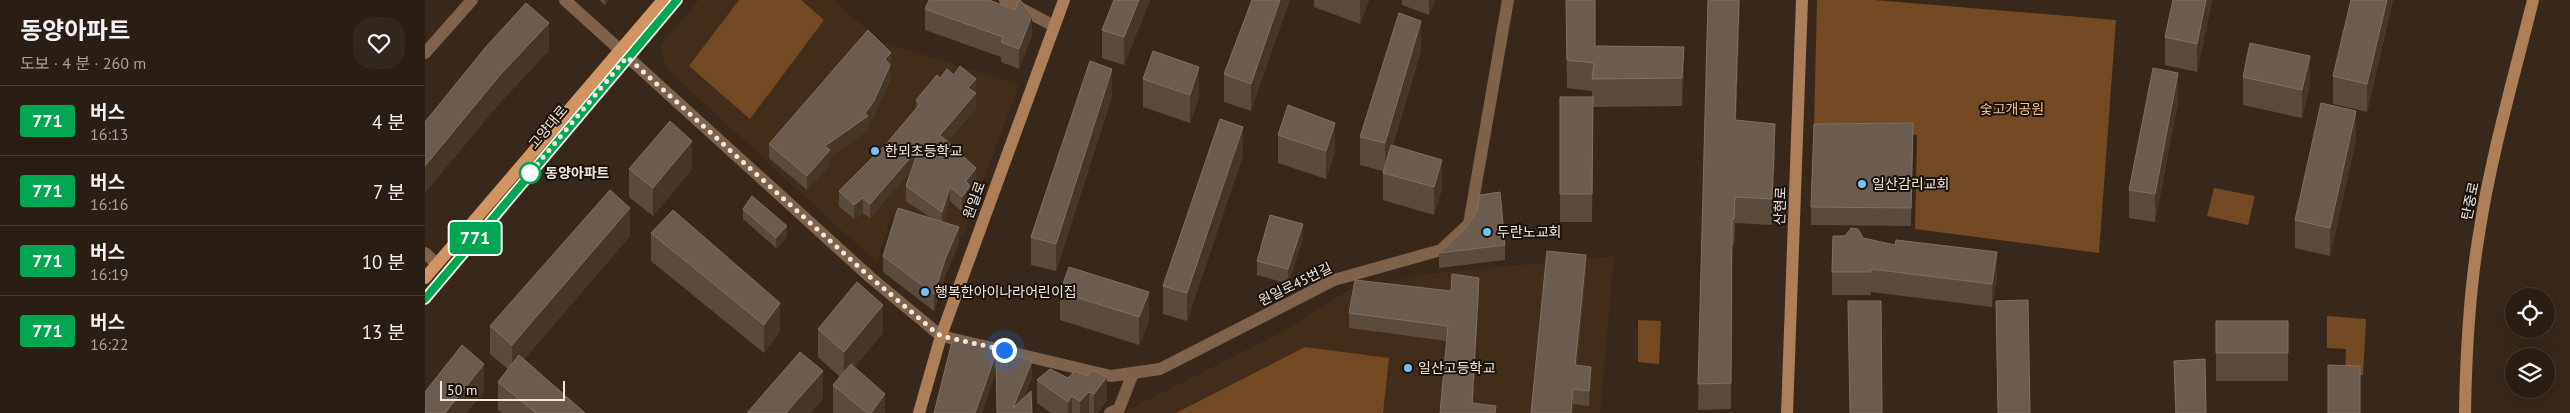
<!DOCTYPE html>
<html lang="ko">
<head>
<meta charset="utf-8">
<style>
  body { margin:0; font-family:"PT Sans","Noto Sans KR",sans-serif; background:#32271d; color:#f1f3f6; height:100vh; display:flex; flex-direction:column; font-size:19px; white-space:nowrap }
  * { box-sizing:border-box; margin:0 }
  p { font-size:16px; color:#a5a2a0 }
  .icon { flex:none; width:28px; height:28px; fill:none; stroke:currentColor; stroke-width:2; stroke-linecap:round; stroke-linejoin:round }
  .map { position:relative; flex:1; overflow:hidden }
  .side { display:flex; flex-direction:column; background:#2a1e14; width:425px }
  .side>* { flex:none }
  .badge { padding:0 10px; border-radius:4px; font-size:18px; line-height:32px }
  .buttons { position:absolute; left:2080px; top:288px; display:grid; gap:10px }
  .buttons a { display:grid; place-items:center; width:50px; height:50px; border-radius:50%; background:#2a1e14; box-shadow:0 5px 20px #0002,0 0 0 1px #463c34; font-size:25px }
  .scale { position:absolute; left:15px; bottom:12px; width:125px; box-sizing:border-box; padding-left:5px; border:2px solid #f2e7df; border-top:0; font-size:14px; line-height:18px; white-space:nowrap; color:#f2e7df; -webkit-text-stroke:4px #1a130d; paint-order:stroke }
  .you { position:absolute; width:25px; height:25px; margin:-12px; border:4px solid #fff; border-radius:50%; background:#1a73e8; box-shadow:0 0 0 8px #1a73e833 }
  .map>.badge { position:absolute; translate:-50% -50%; box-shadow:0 0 0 2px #fff }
  .round { display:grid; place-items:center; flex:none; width:52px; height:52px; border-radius:20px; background:#32271d }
  .head { display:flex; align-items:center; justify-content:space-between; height:85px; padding:0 20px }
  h1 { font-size:24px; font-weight:700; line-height:38px }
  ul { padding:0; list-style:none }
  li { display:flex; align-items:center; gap:15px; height:70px; padding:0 20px; border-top:1px solid #463c34 }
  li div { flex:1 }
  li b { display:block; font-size:19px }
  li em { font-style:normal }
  li .badge { min-width:55px; font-weight:700; text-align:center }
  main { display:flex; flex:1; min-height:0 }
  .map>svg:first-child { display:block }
  .built { fill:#422d1b }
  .green { fill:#744a23 }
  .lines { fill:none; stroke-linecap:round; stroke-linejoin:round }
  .street { stroke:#7e6249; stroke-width:12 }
  .secondary { stroke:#ac7f58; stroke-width:12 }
  .primary { stroke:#d09562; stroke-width:12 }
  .wall { fill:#5a4b3d }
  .shaded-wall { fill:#463628 }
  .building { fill:#6b5c4f; stroke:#807165 }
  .line-casing { stroke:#fff; stroke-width:11 }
  .line { stroke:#00a651; stroke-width:8 }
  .walk { stroke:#f2e7df; stroke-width:5; stroke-dasharray:0 9 }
  .poi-dot { fill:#75c0f6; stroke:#1a130d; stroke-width:2 }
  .stop-dot { fill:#fff; stroke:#00a651; stroke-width:2.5 }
  .labels { text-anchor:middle; stroke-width:4; stroke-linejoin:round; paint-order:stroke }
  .park-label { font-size:14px; fill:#f3bc8e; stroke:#1a130d }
  .street-label { font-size:14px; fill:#f2e7df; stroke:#1a130d }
  .poi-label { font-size:14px; fill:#f2e7df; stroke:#1a130d; text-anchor:start }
  .stop-label { font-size:14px; font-weight:bold; fill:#f2e7df; stroke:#1a130d; text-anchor:start }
</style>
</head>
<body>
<main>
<section class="side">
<div class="head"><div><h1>동양아파트</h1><p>도보 · 4 분 · 260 m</p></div><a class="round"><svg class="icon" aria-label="heart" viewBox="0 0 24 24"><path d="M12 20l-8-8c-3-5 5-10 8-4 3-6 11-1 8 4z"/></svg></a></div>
<ul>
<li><span class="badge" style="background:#00a651;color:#fff">771</span><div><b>버스</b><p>16:13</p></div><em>4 분</em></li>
<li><span class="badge" style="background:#00a651;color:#fff">771</span><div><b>버스</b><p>16:16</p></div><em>7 분</em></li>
<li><span class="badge" style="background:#00a651;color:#fff">771</span><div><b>버스</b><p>16:19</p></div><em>10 분</em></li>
<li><span class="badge" style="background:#00a651;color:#fff">771</span><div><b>버스</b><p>16:22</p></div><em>13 분</em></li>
</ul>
</section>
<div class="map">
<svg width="2145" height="413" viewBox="0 0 2145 413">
  <rect width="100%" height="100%" fill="#38281b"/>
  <path class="built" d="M274 0H408L455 41 594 85 537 237 466 216 452 263 242 69 235 45Z
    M1189 256 1175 413H697L855 333 924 290 1005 274Z"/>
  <path class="green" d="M314 0H376L399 20 325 119 264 66Z
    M1392 0H1449L1691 20 1674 253 1490 229 1492 135 1389 127Z
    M1789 188 1830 196 1823 225 1782 216Z
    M1902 316 1941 319 1938 375H1920L1921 349 1902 348Z
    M1213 320 1236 321 1234 364 1213 362Z
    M880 347 964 358 958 413H751Z"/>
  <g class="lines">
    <path class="street" d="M140 0 445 277 516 336 686 376 735 369 909 280 1016 250 1044 224 1083 0
      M580 0 629 26
      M0 53 47 0
      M0 253 12 264
      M685 413 694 409 708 373"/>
    <path class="secondary" d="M494 413 516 336 639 0
      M1362 413 1377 0
      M2040 413C2041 354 2044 293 2054 234 2066 155 2089 77 2108 0"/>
    <path class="primary" d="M0 278 238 0
      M0 299 252 0"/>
  </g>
  <path class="wall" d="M174 0H184L180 5Z
    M689 0H725L699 65 677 58V30Z
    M827 0 826 111 799 102V74Z
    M889 0H944L935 24 889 7Z
    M977 0H1010L1004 15 977 5Z
    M1141 0 1170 46 1259 75 1257 106 1168 107 1167 222H1135V97H1167V91L1142 88Z
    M1283 0H1315L1311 120 1350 150 1347 225 1310 223 1309 245H1307L1306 409 1273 410Z
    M1748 0H1787L1772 72 1740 65V37Z
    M1926 0H1968L1942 112 1908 104V76Z
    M500 9 607 35 594 69 576 62V57L500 30Z
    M996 50 968 145 1017 188 1009 215 958 200V171L935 165V137Z
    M466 67 465 69V80L449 116 443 123V130L405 157V165L382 190 344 158V144Z
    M529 75 551 79V108L522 142 551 183 545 190V201L537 212 525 201 518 222 534 243 521 273 509 311 458 272V256L506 218 481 201V186L486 171 445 218 438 213 429 219 414 206V191L462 143 491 108V100Z
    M1818 77 1885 84 1877 118 1818 105Z
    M718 79 774 96 765 123 718 107Z
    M687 96 631 271 606 265V237Z
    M1753 101 1730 222 1704 218V190Z
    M853 135 910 151 901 179 853 163Z
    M1931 139 1905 256 1870 248V220Z
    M1488 141 1486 226 1386 225V207Z
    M818 155 762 321 738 314V286Z
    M204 169H267L228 216 204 197Z
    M318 209 362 237 351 248 318 219Z
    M226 233 355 331 339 353 226 261Z
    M205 236 99 359 160 413H77L73 410V382L83 369 65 354V326Z
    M878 238 863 284 832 275V261Z
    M1438 238 1572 275 1567 307 1446 292V295H1407V272Z
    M1080 245V260L1014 268V253Z
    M1161 270 1152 365 1166 381 1164 406 1148 404 1106 413Z
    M1026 291 1054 292 1048 403 1071 413H1015L1022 341 924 328V313Z
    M635 292 724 320 714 345 635 320Z
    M1571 301 1605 413H1573Z
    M1791 321H1863V381H1791Z
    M393 329 458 333 429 367 460 413H408V385L415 377 393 357Z
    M1749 361 1781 413H1750Z
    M625 369 682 400 672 413H626L612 403V380Z"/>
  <path class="shaded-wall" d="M180 0H184L180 5Z
    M714 0H725L699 65V37Z
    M855 0H865L826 111V84Z
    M935 0H944L935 24Z
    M1004 0H1010L1004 15Z
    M1314 0H1315L1310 146V120Z
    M1781 0H1787L1772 72V44Z
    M1962 0H1968L1942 112V84Z
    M607 15V35L594 69V49Z
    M996 21V50L960 171V143Z
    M124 23V51L75 103 0 193V166L75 75Z
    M1259 47V75L1257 106V78Z
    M466 53V67L465 69V80L449 116 443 123V130L405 157V165L382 190V176L400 146 440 113 460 59Z
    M1885 56V84L1877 118V90Z
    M774 67V96L765 123V95Z
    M687 69V96L631 271V244Z
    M1753 73V101L1730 222V194Z
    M551 79V94L543 88Z
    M551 93V108L515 150V135Z
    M1931 111V139L1905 256V228Z
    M910 123V151L901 179V151Z
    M1350 124V150L1347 225V199Z
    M818 127V155L762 321V293Z
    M267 141V169L228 216V188Z
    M494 148V162L445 218V204Z
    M1017 160V188L1009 215V187Z
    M551 168V183L545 190V201L537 212V197L541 181Z
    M525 187V201L517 226V212Z
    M438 198V213L429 219V205Z
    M205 208V236L87 373V345Z
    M878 224V238L863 284V269Z
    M362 226V237L351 248V238Z
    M534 227V243L521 273 509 311V294L521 257Z
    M1572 252V275L1567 307V284Z
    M1161 255V270L1150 380V365Z
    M1054 278V292L1047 413V403Z
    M724 292V320L714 345V317Z
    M355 303V331L339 353V325Z
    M458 305V333L419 380V352Z
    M571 354V372L557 413H550Z
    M607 361V378L593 413 588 408Z
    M59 364V392L42 413H20Z
    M1166 367V381L1164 406V391Z
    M398 371V399L386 413H361Z
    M682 377V400L672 413H669V394Z
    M1148 389V413H1146Z
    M664 392V413H655V401Z
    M460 394V413H446Z
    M647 396V413H643V402Z"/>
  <path class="building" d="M504 0H564L590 10 594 0H595L607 15 594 49 576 42 578 37 500 9Z
    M689 0H714L699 37 677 30Z
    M827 0H855L826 84 799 74Z
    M1141 0H1170V46L1259 47 1257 78 1167 79 1169 63 1142 60Z
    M1283 0H1314L1310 120 1350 124 1347 199 1310 197 1309 219H1307L1306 383 1273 384Z
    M1748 0H1781L1772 44 1740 37Z
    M1926 0H1962L1942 84 1908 76Z
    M101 3 124 23 75 75 0 166V122L60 48Z
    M974 13 996 21 960 143 935 137Z
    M443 30 466 53 460 59 465 65 449 101 440 113 443 116 400 146 405 150 382 176 344 144Z
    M1825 43 1885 56 1877 90 1818 77Z
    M728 51 774 67 765 95 718 79Z
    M665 61 687 69 631 244 606 237Z
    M535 66 551 79 543 88 551 93 515 135 551 168 541 181 545 186 537 197 525 187 517 212 481 186 494 148 445 204 438 198 429 205 414 191 462 143 495 104 491 100 512 75 515 78 522 69 529 75Z
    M1728 68 1753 73 1730 194 1704 190Z
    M1135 97H1168L1167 194H1135Z
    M1896 103 1931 111 1905 228 1870 220Z
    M863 105 910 123 901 151 853 135Z
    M795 119 818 127 762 293 738 286Z
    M245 121 267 141 228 188 204 169Z
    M1488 123 1486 208 1386 207 1389 124Z
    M966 145 1017 160 1009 187 958 173Z
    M185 190 205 208 87 345 65 326Z
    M1075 192 1080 245 1014 253 1041 228 1052 211 1055 195Z
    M327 196 362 226 351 238 318 209Z
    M473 208 534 227 521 257 509 294 458 256Z
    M248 210 355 303 339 325 226 233Z
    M845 215 878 224 863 269 832 261Z
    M1426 228 1433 229 1438 238 1470 245 1471 240 1572 252 1567 284 1446 269V272H1407L1408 236H1420Z
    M1122 251 1161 255 1150 365 1166 367 1164 391 1148 389 1146 413H1106Z
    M644 267 724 292 714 317 635 292Z
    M1027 274 1054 278 1047 403 1071 406 1070 413H1015L1023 326 924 313 930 280 1026 291Z
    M432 282 458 305 419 352 393 329Z
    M1603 300 1605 413H1573L1571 301Z
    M1423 301H1456L1457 413H1425Z
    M1791 321H1863V353H1791Z
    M536 337 607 361 588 408 606 391 607 413H572L571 354 550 413H509L527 342Z
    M37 345 59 364 20 413H0V392Z
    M375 352 398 371 361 413H322Z
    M94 355 160 413H111L73 382Z
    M1780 359 1781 413H1751L1749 361Z
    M426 364 460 394 446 413H442L408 385Z
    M1903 365 1935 366V413H1903Z
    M625 369 643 378 650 371 663 376 667 370 682 377 669 394 664 392 655 401 647 396 643 402 612 380Z"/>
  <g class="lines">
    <g class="line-casing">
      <path id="line" d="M0 299 252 0"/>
    </g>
    <use href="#line" class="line"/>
    <path class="walk" d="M105 173 100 179 202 57 445 277 508 330 516 336 579 350"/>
  </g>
  <g class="poi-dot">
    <circle cx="450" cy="151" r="5"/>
    <circle cx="1437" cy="184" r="5"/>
    <circle cx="1062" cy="232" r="5"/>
    <circle cx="500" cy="292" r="5"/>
    <circle cx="983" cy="368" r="5"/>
  </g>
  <circle class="stop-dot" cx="105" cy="173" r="10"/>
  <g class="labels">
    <g class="park-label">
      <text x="1587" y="114">숯고개공원</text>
    </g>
    <g class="street-label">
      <text transform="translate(123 127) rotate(-50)" y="5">고양대로</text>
      <text transform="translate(549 200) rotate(-70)" y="5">원일로</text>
      <text transform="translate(2045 201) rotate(-78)" y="5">탄중로</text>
      <text transform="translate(1355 206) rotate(-88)" y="5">산현로</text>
      <text transform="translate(870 284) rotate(-26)" y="5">원일로45번길</text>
    </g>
    <g class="poi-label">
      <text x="460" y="156">한뫼초등학교</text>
      <text x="1447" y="189">일산감리교회</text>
      <text x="1072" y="237">두란노교회</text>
      <text x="510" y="297">행복한아이나라어린이집</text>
      <text x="993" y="373">일산고등학교</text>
    </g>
    <g class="stop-label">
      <text x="120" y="178">동양아파트</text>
    </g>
  </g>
</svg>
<div class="buttons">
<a><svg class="icon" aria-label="locate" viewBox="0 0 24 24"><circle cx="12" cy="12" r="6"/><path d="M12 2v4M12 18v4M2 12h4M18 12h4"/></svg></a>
<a><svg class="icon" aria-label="layers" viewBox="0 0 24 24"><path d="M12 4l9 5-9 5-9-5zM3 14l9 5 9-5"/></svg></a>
</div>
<div class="scale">50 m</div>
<div class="you" style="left:579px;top:350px"></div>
<b class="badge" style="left:50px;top:238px;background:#00a651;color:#fff">771</b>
</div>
</main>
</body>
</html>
